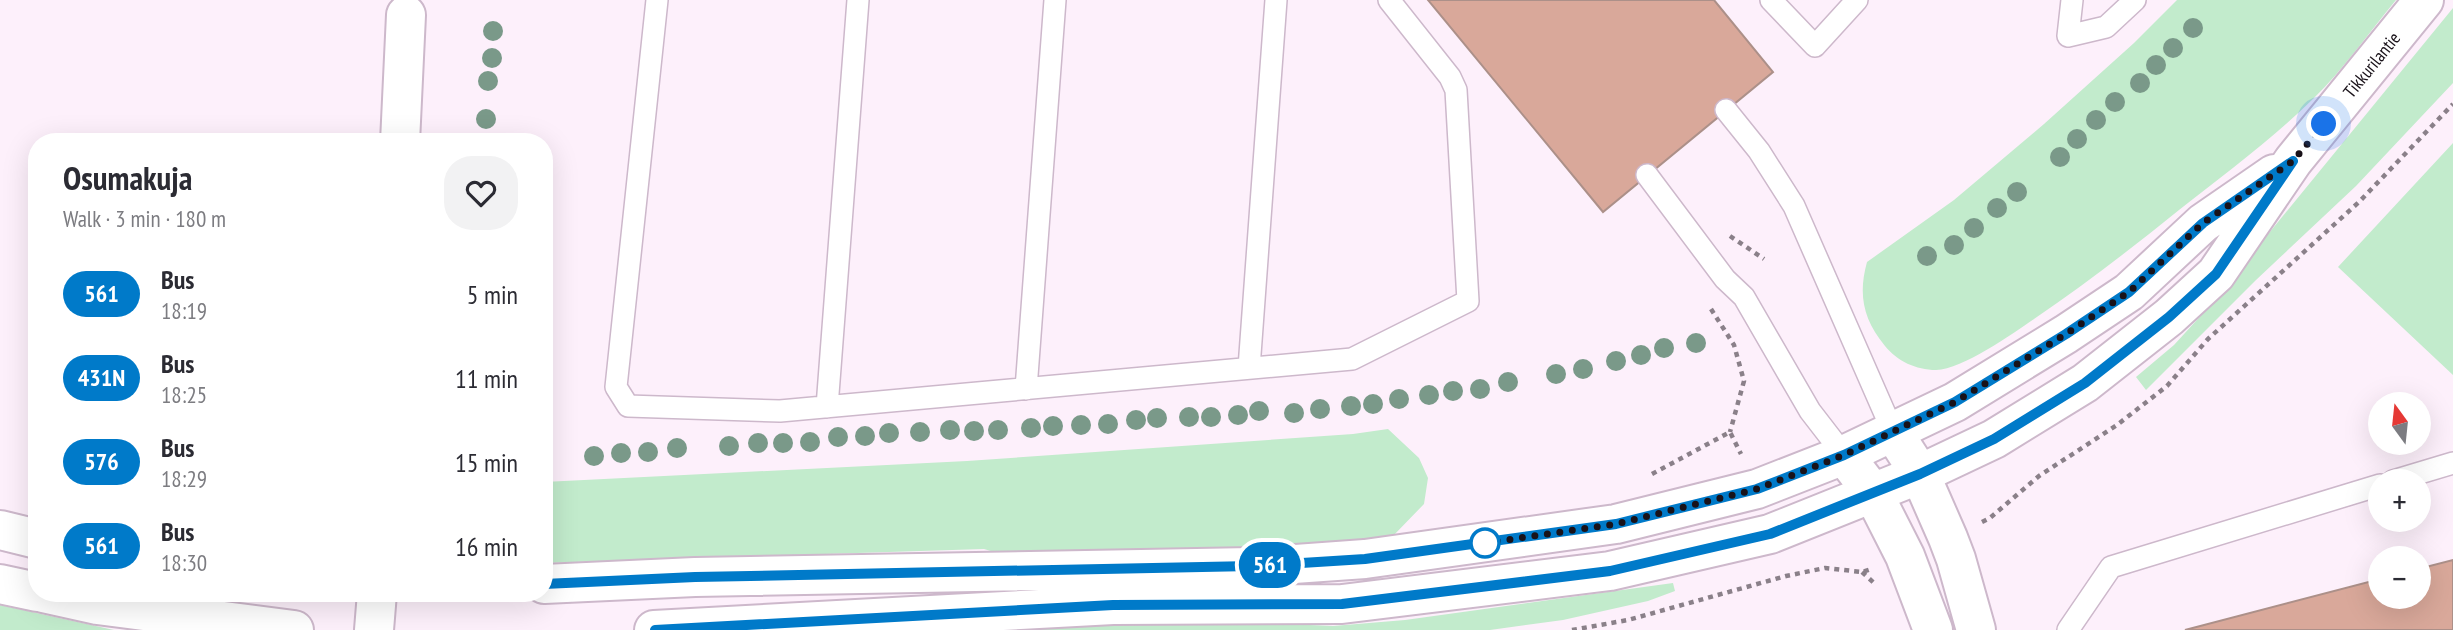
<!DOCTYPE html>
<html lang="en">
<head>
<meta charset="utf-8">
<style>
  body { margin:0; font-family:"PT Sans Narrow",sans-serif; background:#f2f2f3; color:#2b2b33; height:100vh; display:flex; flex-direction:column; font-size:26px; white-space:nowrap }
  * { box-sizing:border-box; margin:0 }
  p { font-size:23px; color:#7c7c81 }
  .icon { flex:none; width:38px; height:38px; fill:none; stroke:currentColor; stroke-width:2; stroke-linecap:round; stroke-linejoin:round }
  .map { position:relative; flex:1; overflow:hidden }
  .side { position:absolute; left:28px; top:133px; width:525px; height:469px; display:flex; flex-direction:column; background:#fff; border-radius:28px; box-shadow:0 7px 28px #0002 }
  .side>* { flex:none }
  .badge { padding:0 14px; border-radius:23px; font-size:24px; line-height:46px }
  .needle { width:46px; rotate:345deg }
  .controls { position:absolute; left:2368px; top:392px; display:grid; gap:14px }
  .controls a { display:grid; place-items:center; width:63px; height:63px; border-radius:50%; background:#fff; box-shadow:0 7px 28px #0002; font-size:35px }
  .you { position:absolute; width:35px; height:35px; margin:-18px; border:5px solid #fff; border-radius:50%; background:#1a73e8; box-shadow:0 0 0 10px #1a73e833 }
  .map>.badge { position:absolute; translate:-50% -50%; box-shadow:0 0 0 4px #fff }
  .round { display:grid; place-items:center; flex:none; width:74px; height:74px; border-radius:28px; background:#f2f2f3 }
  .head { display:flex; align-items:center; justify-content:space-between; height:119px; padding:0 35px }
  h1 { font-size:33px; font-weight:700; line-height:52px }
  ul { padding:0; list-style:none }
  li { display:flex; align-items:center; gap:21px; height:84px; padding:0 35px }
  li div { flex:1 }
  li b { display:block; font-size:26px }
  li em { font-style:normal }
  li .badge { min-width:77px; font-weight:700; text-align:center }
  .map>svg:first-child { display:block }
  .green { fill:#c2ebcc }
  .building { fill:#d9a89a; stroke:#ac9089; stroke-width:2 }
  .lines { fill:none; stroke-linecap:round; stroke-linejoin:round }
  .service-casing { stroke:#cdb8cb; stroke-width:24 }
  .minor-casing { stroke:#cdb8cb; stroke-width:42 }
  .primary-casing { stroke:#cdb8cb; stroke-width:42 }
  .path { stroke:#8a8089; stroke-width:4.5; stroke-dasharray:5 5; stroke-linecap:butt }
  .service { stroke:#fff; stroke-width:21 }
  .minor { stroke:#fff; stroke-width:38 }
  .primary { stroke:#fff; stroke-width:38 }
  .tree { fill:#7a9989 }
  .line-casing { stroke:#fff; stroke-width:16 }
  .line { stroke:#007ac9; stroke-width:10 }
  .walk { stroke:#191219; stroke-width:7; stroke-dasharray:0 12.6 }
  .stop-dot { fill:#fff; stroke:#007ac9; stroke-width:3.5 }
  .labels { text-anchor:middle; stroke-width:5; stroke-linejoin:round; paint-order:stroke }
  .street-label { font-size:18px; fill:#191219; stroke:#fff }
</style>
</head>
<body>
<div class="map">
<svg width="2453" height="630" viewBox="0 0 2453 630">
  <rect width="100%" height="100%" fill="#fdf0fb"/>
  <path class="green" d="M2177 0H2396C2370 31 2343 70 2314 98 2272 139 2225 174 2179 210 2132 248 2084 285 2034 319 2012 334 1963 369 1936 370 1916 370 1897 361 1885 346 1863 319 1858 295 1867 262L1954 200 2044 124 2134 43Z
    M2453 8V83L2356 186 2256 280 2146 390 2136 377 2174 345 2206 310Z
    M2453 143V375L2338 267Z
    M1388 429 1419 458 1428 478 1424 504 1392 537 1353 547 1014 558 984 549 544 563V482L967 461 1353 434Z
    M1673 583 1675 591 1648 601 1563 620 1490 630H1026L1148 618 1333 626 1405 620Z
    M0 605 114 630H0Z"/>
  <path class="building" d="M1428 0H1714L1773 72 1603 212Z
    M2453 560V630H2185L2380 579V597H2418V569Z"/>
  <g class="lines">
    <g class="service-casing">
      <path id="service" d="M657 0 616 387 628 406 780 411 1352 359 1468 301 1456 90 1450 77 1389 0
        M1771 0 1815 46 1857 0
        M2072 0 2068 36 2106 27 2135 0
        M1726 110 1759 151 1794 206 1893 432
        M1647 175 1725 279 1744 297 1810 411 1844 455
        M1249 368 1276 0
        M1026 389 1055 0
        M827 407 858 0
        M2393 481 2453 463
        M2068 630 2111 567 2380 485"/>
    </g>
    <g class="minor-casing">
      <path id="minor" d="M400 142 406 15
        M1893 432 1920 474 1948 538 1956 559 1976 630
        M1844 455 1873 493 1905 556 1933 630
        M374 630 377 593"/>
    </g>
    <g class="primary-casing">
      <path id="primary" d="M0 530 37 539
        M0 584 37 592
        M544 584 695 577 1252 567 1365 559 1616 524 1757 489 1844 455 1955 402 2066 334 2129 292 2203 223 2274 174
        M43 593 97 605 294 630
        M654 630 1113 605 1342 604 1610 571 1770 534 1920 474 1994 439 2085 383 2169 317 2216 274 2293 161 2424 0"/>
    </g>
    <path class="path" d="M1730 236 1764 259
      M1711 309 1734 345 1744 381 1730 432
      M1652 474 1730 432 1741 454
      M1982 522 1990 518 2039 476 2117 425 2167 386 2208 339 2359 202 2453 104
      M1862 572 1874 583
      M1572 630 1628 620 1786 576 1825 568 1862 572 1871 569"/>
    <use href="#service" class="service"/>
    <use href="#minor" class="minor"/>
    <use href="#primary" class="primary"/>
  </g>
  <g class="tree">
    <circle cx="2193" cy="28" r="10"/>
    <circle cx="493" cy="31" r="10"/>
    <circle cx="2173" cy="48" r="10"/>
    <circle cx="492" cy="58" r="10"/>
    <circle cx="2156" cy="65" r="10"/>
    <circle cx="488" cy="81" r="10"/>
    <circle cx="2140" cy="83" r="10"/>
    <circle cx="2115" cy="102" r="10"/>
    <circle cx="486" cy="119" r="10"/>
    <circle cx="2096" cy="120" r="10"/>
    <circle cx="2077" cy="139" r="10"/>
    <circle cx="2060" cy="157" r="10"/>
    <circle cx="2017" cy="192" r="10"/>
    <circle cx="1997" cy="208" r="10"/>
    <circle cx="1974" cy="228" r="10"/>
    <circle cx="1954" cy="245" r="10"/>
    <circle cx="1927" cy="256" r="10"/>
    <circle cx="1696" cy="343" r="10"/>
    <circle cx="1664" cy="348" r="10"/>
    <circle cx="1641" cy="355" r="10"/>
    <circle cx="1616" cy="361" r="10"/>
    <circle cx="1583" cy="369" r="10"/>
    <circle cx="1556" cy="374" r="10"/>
    <circle cx="1508" cy="382" r="10"/>
    <circle cx="1480" cy="389" r="10"/>
    <circle cx="1453" cy="391" r="10"/>
    <circle cx="1429" cy="395" r="10"/>
    <circle cx="1399" cy="399" r="10"/>
    <circle cx="1373" cy="404" r="10"/>
    <circle cx="1351" cy="406" r="10"/>
    <circle cx="1320" cy="409" r="10"/>
    <circle cx="1259" cy="411" r="10"/>
    <circle cx="1294" cy="413" r="10"/>
    <circle cx="1238" cy="415" r="10"/>
    <circle cx="1189" cy="417" r="10"/>
    <circle cx="1211" cy="417" r="10"/>
    <circle cx="1157" cy="418" r="10"/>
    <circle cx="1136" cy="420" r="10"/>
    <circle cx="1108" cy="424" r="10"/>
    <circle cx="1081" cy="425" r="10"/>
    <circle cx="1053" cy="426" r="10"/>
    <circle cx="1031" cy="428" r="10"/>
    <circle cx="950" cy="430" r="10"/>
    <circle cx="998" cy="430" r="10"/>
    <circle cx="974" cy="431" r="10"/>
    <circle cx="920" cy="432" r="10"/>
    <circle cx="889" cy="433" r="10"/>
    <circle cx="865" cy="436" r="10"/>
    <circle cx="838" cy="437" r="10"/>
    <circle cx="810" cy="442" r="10"/>
    <circle cx="758" cy="443" r="10"/>
    <circle cx="783" cy="443" r="10"/>
    <circle cx="729" cy="446" r="10"/>
    <circle cx="677" cy="448" r="10"/>
    <circle cx="648" cy="452" r="10"/>
    <circle cx="621" cy="453" r="10"/>
    <circle cx="594" cy="456" r="10"/>
  </g>
  <g class="lines">
    <g class="line-casing">
      <path id="line" d="M544 584 695 577 1252 566 1365 559 1616 524 1757 489 1844 455 1955 402 2066 334 2129 292 2203 223 2293 161 2216 274 2169 317 2085 383 1994 439 1920 474 1770 534 1610 571 1342 604 1113 605 655 630"/>
    </g>
    <use href="#line" class="line"/>
    <path class="walk" d="M1485 543 1616 524 1757 489 1844 455 1955 402 2066 334 2129 292 2203 223 2293 161 2324 124"/>
  </g>
  <circle class="stop-dot" cx="1485" cy="543" r="14"/>
  <g class="labels">
    <g class="street-label">
      <text transform="translate(2372 65) rotate(-51)" y="6">Tikkurilantie</text>
    </g>
  </g>
</svg>
<div class="controls">
<a><svg class="needle" viewBox="-14 -14 28 28"><path d="M0-13l5 13h-10z" fill="#e53935"/><path d="M0 13l5-13h-10z" fill="#7c7c81"/></svg></a>
<a>+</a>
<a>−</a>
</div>
<div class="you" style="left:2324px;top:124px"></div>
<b class="badge" style="left:1270px;top:565px;background:#007ac9;color:#fff">561</b>
<section class="side">
<div class="head"><div><h1>Osumakuja</h1><p>Walk · 3 min · 180 m</p></div><a class="round"><svg class="icon" aria-label="heart" viewBox="0 0 24 24"><path d="M12 20l-8-8c-3-5 5-10 8-4 3-6 11-1 8 4z"/></svg></a></div>
<ul>
<li><span class="badge" style="background:#007ac9;color:#fff">561</span><div><b>Bus</b><p>18:19</p></div><em>5 min</em></li>
<li><span class="badge" style="background:#007ac9;color:#fff">431N</span><div><b>Bus</b><p>18:25</p></div><em>11 min</em></li>
<li><span class="badge" style="background:#007ac9;color:#fff">576</span><div><b>Bus</b><p>18:29</p></div><em>15 min</em></li>
<li><span class="badge" style="background:#007ac9;color:#fff">561</span><div><b>Bus</b><p>18:30</p></div><em>16 min</em></li>
</ul>
</section>
</div>
</body>
</html>
